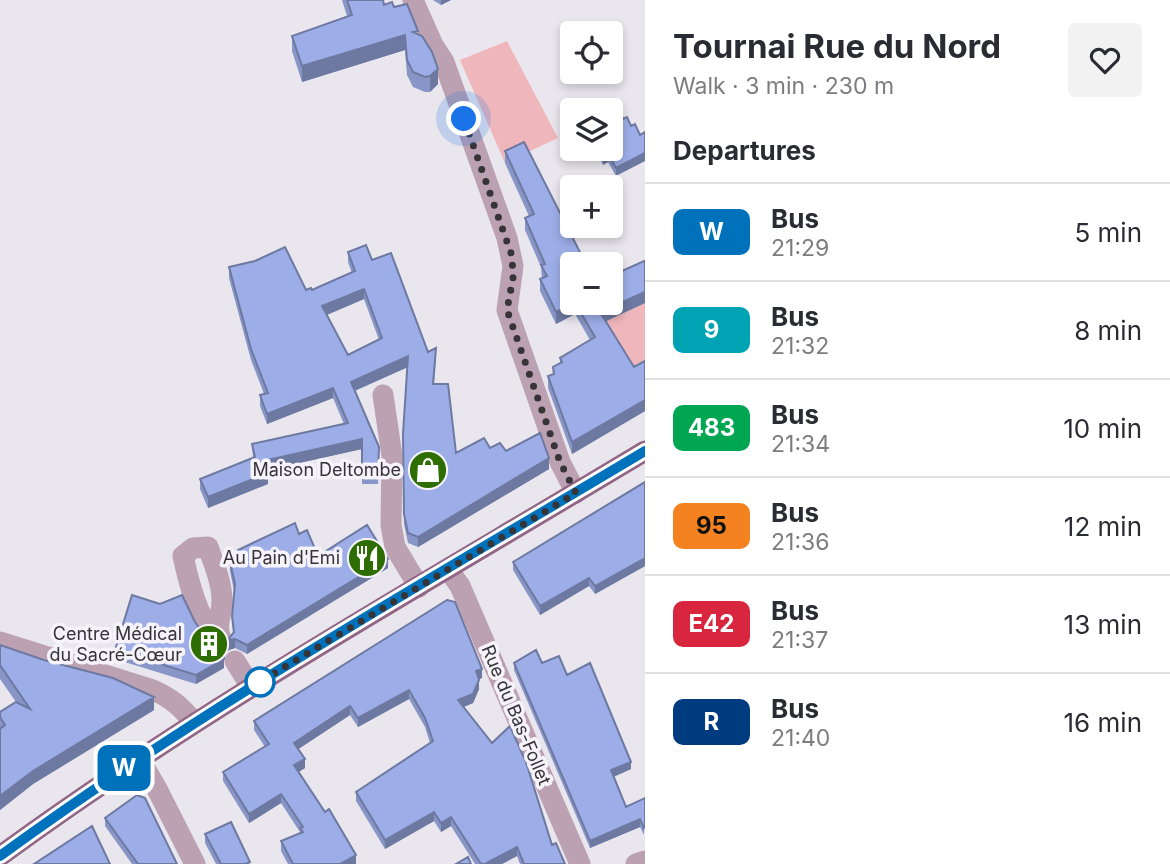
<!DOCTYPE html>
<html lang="en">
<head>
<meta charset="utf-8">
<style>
  body { margin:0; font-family:Inter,sans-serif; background:#f2f2f3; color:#2b2b33; height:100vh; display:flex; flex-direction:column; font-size:26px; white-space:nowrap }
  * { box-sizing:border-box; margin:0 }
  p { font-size:23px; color:#7c7c81 }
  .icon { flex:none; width:38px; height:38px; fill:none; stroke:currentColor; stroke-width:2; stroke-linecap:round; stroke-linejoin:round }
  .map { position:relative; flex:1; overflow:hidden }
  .sheet { display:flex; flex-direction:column; background:#fff; width:525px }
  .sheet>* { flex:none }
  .badge { padding:0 14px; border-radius:10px; font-size:24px; line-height:46px }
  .controls { position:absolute; left:560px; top:21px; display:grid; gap:14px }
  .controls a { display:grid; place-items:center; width:63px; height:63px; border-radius:7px; background:#fff; box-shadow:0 4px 10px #0003; font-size:35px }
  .you { position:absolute; width:35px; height:35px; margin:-18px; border:5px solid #fff; border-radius:50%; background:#1a73e8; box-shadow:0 0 0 10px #1a73e833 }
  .map>.badge { position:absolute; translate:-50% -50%; box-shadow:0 0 0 4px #fff }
  h2 { padding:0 28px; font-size:26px; line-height:63px }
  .round { display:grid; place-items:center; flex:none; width:74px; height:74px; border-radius:7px; background:#f2f2f3 }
  .head { display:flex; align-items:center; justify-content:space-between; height:119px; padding:0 28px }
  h1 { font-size:33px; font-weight:700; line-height:52px }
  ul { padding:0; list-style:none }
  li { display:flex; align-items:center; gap:21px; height:98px; padding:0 28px; border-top:2px solid #e1e1e2 }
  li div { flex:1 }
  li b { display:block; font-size:26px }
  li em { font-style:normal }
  li .badge { min-width:77px; font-weight:700; text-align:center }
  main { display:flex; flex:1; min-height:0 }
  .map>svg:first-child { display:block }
  .green { fill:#efb7bb }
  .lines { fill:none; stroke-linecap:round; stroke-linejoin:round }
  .minor { stroke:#bba1b1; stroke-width:21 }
  .major { stroke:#936584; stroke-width:21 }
  .wall { fill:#8795c7; fill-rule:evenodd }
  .shaded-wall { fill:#6e79a2 }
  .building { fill:#9dade7; stroke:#6e79a2; stroke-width:2; fill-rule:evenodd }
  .line-casing { stroke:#fff; stroke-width:16 }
  .line { stroke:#0072bc; stroke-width:10 }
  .walk { stroke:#363437; stroke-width:7; stroke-dasharray:0 12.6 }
  .stop-dot { fill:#fff; stroke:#0072bc; stroke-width:3.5 }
  .labels { text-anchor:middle; stroke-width:7; stroke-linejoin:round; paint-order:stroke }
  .poi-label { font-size:18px; fill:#363437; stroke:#f6f3fa; text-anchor:end }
  .street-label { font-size:18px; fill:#363437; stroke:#f6f3fa }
</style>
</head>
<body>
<main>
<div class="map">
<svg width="645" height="864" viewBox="0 0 645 864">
  <rect width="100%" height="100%" fill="#e9e6ed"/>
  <path class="green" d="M507 41 558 138 505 163 460 60Z
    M645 303V373L634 379 600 324Z"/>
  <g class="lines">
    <path class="minor" d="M413 0 433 45 444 62 507 238 513 266 507 310 560 462 576 493
      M383 395 392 456 391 525 395 547 419 587
      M208 547C214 564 222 583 222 601 222 617 215 623 221 639 199 628 188 579 183 556L193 548Z
      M448 569 460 586 580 864
      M0 642 153 690C171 698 182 707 194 723
      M235 661 251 687
      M139 758 157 789 195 864
      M636 864 645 861"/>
    <path class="major" d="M0 856C205 706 428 582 645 451"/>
  </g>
  <path class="wall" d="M342 0H383L384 5 394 7 418 35 438 84 430 92H425L413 87 407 75 405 50 302 82 292 51V36L347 16Z
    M433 0H451L441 5Z
    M618 108 616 176 608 162 603 165 595 149H611Z
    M524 142 572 303 645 263V303L606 321 634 367 645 361V411L572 454 548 388V376L553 374V367L560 363V358L590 340 575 314 556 324 540 291V279L542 278 541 267 525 230V218L529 216 505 163V151Z
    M348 252 372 260 428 352 436 359 434 384 456 453 490 448 506 451 549 469 418 547 408 543 404 524 403 444 408 367 355 391 379 447 378 484H362V449L267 470 268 484 208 508 200 489V479L253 458 252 444 344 424 333 398 267 424 260 406V395L264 394 251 360 229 278V267L306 290H312L352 273 348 262ZM364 299 379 340 348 355 326 315Z
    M645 482V566L595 594 589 586 540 615 513 570V562Z
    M299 534 318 556 388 568 247 654 235 648 229 650 224 655V668L196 684 115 659V650L195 622 203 633 219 643 226 642 233 633 232 616 234 591 230 571V562L238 559V550Z
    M447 600 482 678 479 679V689L473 703 464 707 565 864H520L517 856 502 864H475L451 826 441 832 434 821 385 849 356 801V792L430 743 425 727 409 699 358 727 350 715 298 749 305 768 298 772 356 864H288L281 851V841L300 833V832L281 803 249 823 223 781V772L265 747 254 730V721Z
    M0 645 154 710 33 784 0 810V712L16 702 0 679Z
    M514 663H542L567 675 631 769 613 777 626 807 645 798 644 835 640 827 590 848 514 670Z
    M105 818 177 864H132L105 826Z
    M205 834 250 864H216L205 843Z"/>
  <path class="shaded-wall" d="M441 0H451L441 5Z
    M405 35V50L302 82V66Z
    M438 69V84L430 92V76Z
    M645 153V161L616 176V168Z
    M608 154V162L603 165V157Z
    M364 289V299L322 317V306Z
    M645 292V303L600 324V312Z
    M575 303V314L556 324V312Z
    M408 356V367L351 392V382Z
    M333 388V398L267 424V414Z
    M645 400V411L572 454V442Z
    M362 439V449L263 471V461Z
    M549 458V469L418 547V537Z
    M268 473V484L208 508V497Z
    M645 558V566L595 594V586Z
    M388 559V568L247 654V645Z
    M589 578V586L540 615V606Z
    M235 639V648L229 650 223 655V646L229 640Z
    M224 659V668L196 684V675Z
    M482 669V678L476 681V671Z
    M479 680V689L473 703 458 709V700Z
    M409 690V699L358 727V718Z
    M154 697V710L33 784 0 810V796L33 771Z
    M350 706V715L294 752V743Z
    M305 759V768L294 775V765Z
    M631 762V769L611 778V770Z
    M281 794V803L249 823V814Z
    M434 812V821L385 849V840Z
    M451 817V826L441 832V823Z
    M640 819V827L590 848V841Z
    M517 847V856L502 864H485Z
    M356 855V864H340Z"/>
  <path class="building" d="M347 0H383L384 5 392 2 394 7 407 4 418 31 413 32 422 36 432 52 438 69 430 76 425 77 413 72 407 60 405 35 302 66 292 36 352 15Z
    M618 108 623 119 627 117 631 126 635 124 640 135 645 132V153L616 168 608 154 603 157 599 149H611V112Z
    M524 142 586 264H572V303H574L556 312 540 279 547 276 541 265 545 264 525 218 534 214 505 151Z
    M366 245 372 260 391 253 428 352 436 348 433 384H448L456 453 484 438 490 448 500 443 506 451 540 433 549 458 418 537 408 533 404 514 403 434 408 356 351 382 379 447 378 473H362V439L263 461 268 473 208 497 200 479 255 457 252 444 348 423 333 388 267 414 260 395 268 393 251 349 229 267 255 261 285 247 306 290 311 288 312 290 355 271 348 252ZM364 289 382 338 348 355 322 306Z
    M644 261 645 263V292L600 312 634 367 645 361V400L572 442 548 376 554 374 553 367 562 362 560 358 595 337 575 303H611V276Z
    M645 482V558L595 586 589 578 540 606 513 562Z
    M295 523 299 534 307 530 318 556 367 525 388 559 247 645 235 639 229 640 223 646 224 659 196 675 115 650 132 595 160 604 182 595 195 622 203 633 219 643 226 642 234 632 232 616 235 584 230 562 241 558 238 550Z
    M447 600 455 602 482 669 476 671 479 680 473 694 458 700 492 743 510 726 526 762 552 845 556 843 565 864H524L517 847 485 864H481L451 817 441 823 434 812 385 840 356 792 433 741 425 718 409 690 358 718 350 706 294 743 305 759 294 765 325 812 329 809 356 855 340 864H293L281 841 303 832 300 828 303 827 281 794 249 814 223 772 269 744 254 721Z
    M0 645 44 660 113 678 154 697 33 771 0 796V729L5 725 0 717V712L16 702 30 709 0 665Z
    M536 650 542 663 559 656 567 675 590 663 631 762 611 770 626 807 645 798V827L644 828 640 819 590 841 514 663Z
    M137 795 145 798 177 864H138L105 818Z
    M231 822 250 862 246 864H221L205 834Z
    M92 826 110 864H34Z
    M468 857 471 864H456Z"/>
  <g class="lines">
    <g class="line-casing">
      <path id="line" d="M0 856C205 706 428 581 645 451"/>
    </g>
    <use href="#line" class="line"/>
    <path class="walk" d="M260 682 251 687 576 493 560 462 507 310 513 278 512 256 464 119"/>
  </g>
  <defs>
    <g id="shop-disc" transform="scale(2.0125)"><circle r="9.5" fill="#2d6d02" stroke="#f6f3fa"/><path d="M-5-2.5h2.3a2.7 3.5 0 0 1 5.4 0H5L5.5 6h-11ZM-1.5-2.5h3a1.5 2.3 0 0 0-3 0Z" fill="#fff"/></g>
    <g id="restaurant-disc" transform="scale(2.0125)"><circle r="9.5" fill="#2d6d02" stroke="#f6f3fa"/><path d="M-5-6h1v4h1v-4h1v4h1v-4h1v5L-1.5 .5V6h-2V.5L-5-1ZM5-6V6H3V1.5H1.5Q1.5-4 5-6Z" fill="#fff"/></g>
    <g id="building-disc" transform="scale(2.0125)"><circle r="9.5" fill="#2d6d02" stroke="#f6f3fa"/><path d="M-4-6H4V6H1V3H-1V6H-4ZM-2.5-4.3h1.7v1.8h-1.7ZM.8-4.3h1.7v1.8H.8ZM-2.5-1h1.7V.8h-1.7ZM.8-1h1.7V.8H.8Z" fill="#fff"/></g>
  </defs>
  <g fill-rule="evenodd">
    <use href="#shop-disc" x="428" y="470"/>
    <use href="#restaurant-disc" x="367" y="558"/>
    <use href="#building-disc" x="209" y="644"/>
  </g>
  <circle class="stop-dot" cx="260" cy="682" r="14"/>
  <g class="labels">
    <g class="poi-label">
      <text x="401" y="476">Maison Deltombe</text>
      <text x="340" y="564">Au Pain d'Emi</text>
      <text x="182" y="640">Centre Médical<tspan x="182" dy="21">du Sacré-Cœur</tspan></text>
    </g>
    <g class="street-label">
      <text transform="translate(516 715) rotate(67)" y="6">Rue du Bas-Follet</text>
    </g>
  </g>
</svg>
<div class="controls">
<a><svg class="icon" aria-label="locate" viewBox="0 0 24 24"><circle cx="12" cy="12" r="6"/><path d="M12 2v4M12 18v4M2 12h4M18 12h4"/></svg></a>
<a><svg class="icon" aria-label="layers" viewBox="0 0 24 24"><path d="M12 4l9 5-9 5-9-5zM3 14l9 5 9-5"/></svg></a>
<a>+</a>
<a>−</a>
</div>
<div class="you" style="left:464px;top:119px"></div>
<b class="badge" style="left:124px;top:768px;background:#0072bc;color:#fff">W</b>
</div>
<section class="sheet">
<div class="head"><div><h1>Tournai Rue du Nord</h1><p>Walk · 3 min · 230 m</p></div><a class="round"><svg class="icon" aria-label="heart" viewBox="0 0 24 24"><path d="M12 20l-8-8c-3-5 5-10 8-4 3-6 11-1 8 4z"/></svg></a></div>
<h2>Departures</h2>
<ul>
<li><span class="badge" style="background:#0072bc;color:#fff">W</span><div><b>Bus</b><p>21:29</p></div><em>5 min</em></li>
<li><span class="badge" style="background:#00a3b4;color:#fff">9</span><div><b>Bus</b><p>21:32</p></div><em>8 min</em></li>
<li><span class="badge" style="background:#00a651;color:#fff">483</span><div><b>Bus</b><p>21:34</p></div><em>10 min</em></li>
<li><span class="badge" style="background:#f58220;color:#111">95</span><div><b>Bus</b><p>21:36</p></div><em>12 min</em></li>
<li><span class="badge" style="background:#d7263d;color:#fff">E42</span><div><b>Bus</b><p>21:37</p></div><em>13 min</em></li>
<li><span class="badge" style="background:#003b80;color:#fff">R</span><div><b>Bus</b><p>21:40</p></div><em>16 min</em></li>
</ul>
</section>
</main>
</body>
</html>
